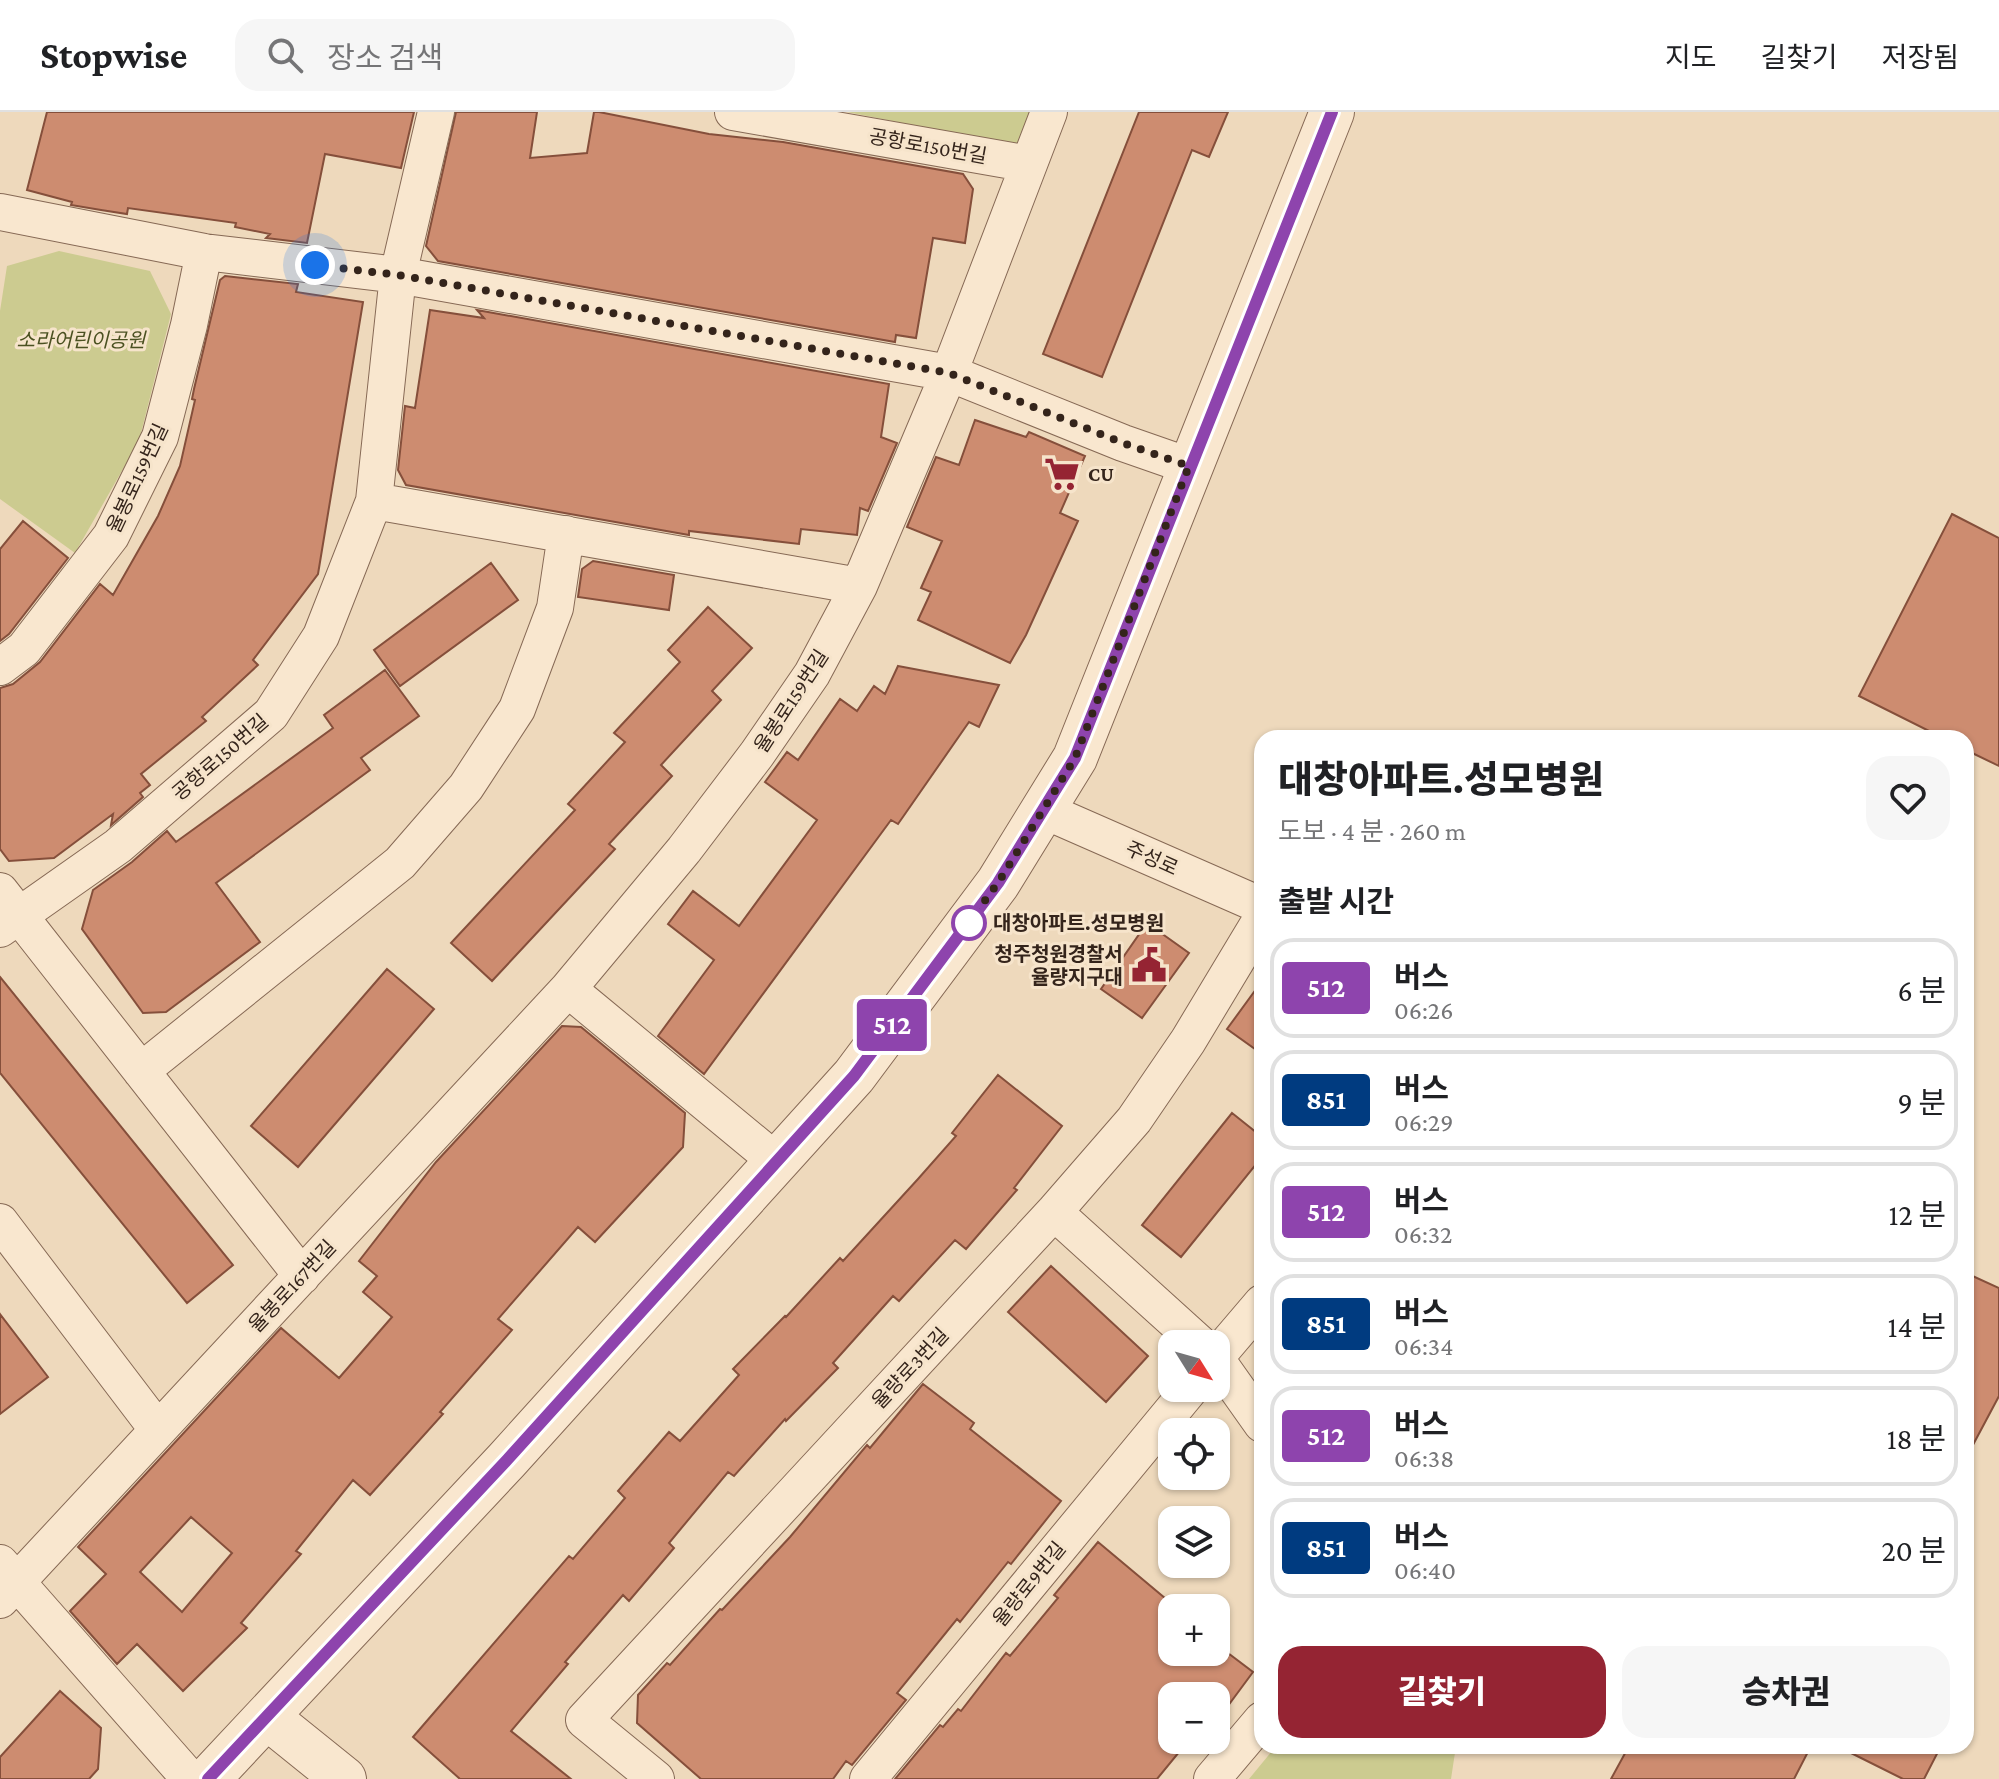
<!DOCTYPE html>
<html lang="ko">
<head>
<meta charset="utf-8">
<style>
  body { margin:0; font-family:"Crimson Pro","Noto Sans KR",serif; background:#f6f6f6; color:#202124; height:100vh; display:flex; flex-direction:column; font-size:30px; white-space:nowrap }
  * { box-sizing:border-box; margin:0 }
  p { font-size:26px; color:#757577 }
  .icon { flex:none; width:44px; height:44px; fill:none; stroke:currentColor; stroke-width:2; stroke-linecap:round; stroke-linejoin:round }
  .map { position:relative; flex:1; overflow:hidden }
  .drawer { position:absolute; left:1254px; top:618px; width:720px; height:1024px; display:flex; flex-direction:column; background:#fff; border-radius:24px; box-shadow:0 2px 6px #0004 }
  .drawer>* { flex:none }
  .badge { padding:0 16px; border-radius:6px; font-size:28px; line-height:52px }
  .needle { width:52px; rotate:127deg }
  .controls { position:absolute; left:1158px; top:1218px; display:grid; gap:16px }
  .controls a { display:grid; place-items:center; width:72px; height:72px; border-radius:16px; background:#fff; box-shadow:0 2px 6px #0004; font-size:40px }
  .you { position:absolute; width:40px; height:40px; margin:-20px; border:6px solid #fff; border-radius:50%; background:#1a73e8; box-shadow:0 0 0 12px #1a73e833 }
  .map>.badge { position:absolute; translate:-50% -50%; box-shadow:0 0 0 4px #fff }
  h2 { padding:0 24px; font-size:30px; line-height:72px }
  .round { display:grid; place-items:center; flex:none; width:84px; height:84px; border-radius:24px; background:#f6f6f6 }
  .overview { display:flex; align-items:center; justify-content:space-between; height:136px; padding:0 24px }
  h1 { font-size:38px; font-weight:800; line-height:60px }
  .cta { display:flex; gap:16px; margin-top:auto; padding:16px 24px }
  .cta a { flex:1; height:92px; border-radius:24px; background:#952433; color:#fff; font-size:32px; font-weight:800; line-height:92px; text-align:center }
  .cta a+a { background:#f6f6f6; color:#202124 }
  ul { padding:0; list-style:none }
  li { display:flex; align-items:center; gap:24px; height:100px; margin:0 16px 12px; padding:0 8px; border:4px solid #e0e0e0; border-radius:24px }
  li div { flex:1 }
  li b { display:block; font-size:30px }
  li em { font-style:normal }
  li .badge { min-width:88px; font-weight:700; text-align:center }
  header { display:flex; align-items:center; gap:48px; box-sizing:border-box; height:112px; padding:0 40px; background:#fff; border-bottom:2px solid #e0e0e0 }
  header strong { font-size:38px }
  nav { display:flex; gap:44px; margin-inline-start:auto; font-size:28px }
  .search { width:560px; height:72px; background:#f6f6f6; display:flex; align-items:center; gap:20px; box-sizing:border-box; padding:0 28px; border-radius:24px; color:#757577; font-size:30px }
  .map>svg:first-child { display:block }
  .green { fill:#cccb90 }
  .building { fill:#cd8c70; stroke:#854f3b; stroke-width:2; fill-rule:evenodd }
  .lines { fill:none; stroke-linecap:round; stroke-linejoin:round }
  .minor-casing { stroke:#866955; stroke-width:38 }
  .tertiary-casing { stroke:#866955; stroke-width:46 }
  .minor { stroke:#f9e7cf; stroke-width:36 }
  .tertiary { stroke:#f9e7cf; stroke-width:44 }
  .line-casing { stroke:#fff; stroke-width:18 }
  .line { stroke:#8e44ad; stroke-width:12 }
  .walk { stroke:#34241b; stroke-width:8; stroke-dasharray:0 14.4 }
  .stop-dot { fill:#fff; stroke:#8e44ad; stroke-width:4 }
  .labels { text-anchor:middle; stroke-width:6; stroke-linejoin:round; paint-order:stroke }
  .street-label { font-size:20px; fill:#34241b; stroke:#f6e4cb }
  .park-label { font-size:20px; font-style:italic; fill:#4b5121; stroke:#f6e4cb }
  .poi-label { font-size:20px; font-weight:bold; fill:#34241b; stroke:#f6e4cb; text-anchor:start }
  .stop-label { font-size:20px; font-weight:bold; fill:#34241b; stroke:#f6e4cb; text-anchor:start }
</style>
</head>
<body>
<header>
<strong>Stopwise</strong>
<div class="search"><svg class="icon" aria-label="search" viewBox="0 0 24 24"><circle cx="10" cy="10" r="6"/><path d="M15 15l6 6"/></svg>장소 검색</div>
<nav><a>지도</a><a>길찾기</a><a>저장됨</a></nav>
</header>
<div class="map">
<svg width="1999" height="1667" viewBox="0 0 1999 1667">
  <rect width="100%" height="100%" fill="#eed9bc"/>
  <path class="green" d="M847 0H1031L1018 34Z
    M59 139 150 159 171 202 139 329 75 441 0 387V199L7 154Z
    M1276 1634H1456L1451 1667H1249Z"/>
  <path class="building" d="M47 0H414L401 56 325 42 307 131 266 126 270 122 235 115 236 111 128 96 127 102 101 98 71 93 72 90 27 78Z
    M456 0H537L530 46 587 41 594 0H599L709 22 783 30 963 62 973 77 965 131 933 126 916 226 896 223 895 230 438 149 426 134Z
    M1139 0H1228L1209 45 1192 38 1102 265 1043 242Z
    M225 164 298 172 296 180 363 190 318 462 253 548 258 553 202 605 206 609 141 662 150 673 140 681 143 685 111 713 113 702 54 746 9 749 0 737V576L13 572 40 550 100 472 113 483 158 404 180 354 195 288 192 287 194 277 220 168Z
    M430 198 484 206 477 198 889 272 881 325 897 331 868 399 860 396 857 423 801 417 799 432 689 419V423L406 373 398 358 405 294 415 296Z
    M975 308 1026 325 1029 320 1085 344 1060 401 1078 409 1026 523 1010 551 918 508 931 480 921 476 942 429 907 415 936 345 959 353Z
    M1952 402 1999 426V654L1966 638V626H1943L1859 584Z
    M23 409 68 446 9 522 0 529V437Z
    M593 449 674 463 669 498 578 485 582 457Z
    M491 451 518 488 400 574 374 538Z
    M708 495 752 536 712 579 721 588 661 653 672 664 609 732 615 737 492 869 451 831 575 698 568 692 625 630 614 621 680 550 668 538Z
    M898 554 999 573 979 615 969 610 898 712 891 708 704 962 658 924 714 848 668 812 693 779 739 814 817 708 765 670 787 640 798 648 840 587 857 599 874 574 885 582Z
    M385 558 419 604 361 646 370 658 216 771 260 830 166 900 143 901 82 817 93 778 132 750 167 719 176 730 333 616 324 603Z
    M1147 811 1189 841 1142 906 1101 877Z
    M387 857 434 897 298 1055 251 1014Z
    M0 865 233 1153 187 1191 0 961Z
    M1262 869V942L1227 917Z
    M562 914 581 915 685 1001 683 1035 595 1130 578 1115 498 1207 512 1218 440 1300 443 1302 370 1383 353 1368 296 1439 301 1442 241 1511 247 1516 183 1579 137 1532 117 1552 70 1499 106 1462 78 1435 281 1216 339 1266 392 1205 363 1180 377 1164 359 1149 436 1050ZM191 1405 232 1441 182 1500 140 1460Z
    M998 963 1062 1014 1014 1076 1017 1078 966 1137 955 1128 899 1189 893 1184 833 1251 838 1256 786 1309 785 1307 734 1364 728 1360 669 1431 674 1436 629 1489 623 1483 565 1550 568 1552 511 1619 571 1667H460L413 1625 569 1444 573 1447 625 1386 618 1379 669 1320 680 1329 739 1263 733 1257 785 1204 786 1205 840 1146 843 1149 918 1067 956 1024 952 1021Z
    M1232 1001 1262 1025V1045L1181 1145 1142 1113Z
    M1051 1154 1148 1244 1106 1290 1008 1200Z
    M1966 1161 1999 1176V1284L1966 1346Z
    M0 1202 48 1265 0 1302Z
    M923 1272 974 1311 970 1317 1061 1389 1011 1452 1008 1450 960 1510 957 1507 897 1581 906 1588 852 1653 846 1649 833 1667H701L637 1611 638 1583 667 1551 670 1553 720 1497 722 1498 790 1425 867 1333 870 1336Z
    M1098 1430 1172 1492V1540H1216V1532L1253 1560 1216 1610V1584H1172V1628H1189L1157 1667H895L940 1613 943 1615 958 1597 961 1599 1006 1541 1010 1544 1058 1486 1054 1483Z
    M60 1579 101 1616 98 1657 89 1667H0V1645Z
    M1629 1634H1811L1794 1667H1611Z
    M1837 1634H1941L1924 1667H1903Z"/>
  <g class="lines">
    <g class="minor-casing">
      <path id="minor" d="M733 0 1029 52
        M0 100 204 140 398 163 949 261 1123 331 1189 354
        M374 389 859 474
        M0 555 24 537 111 424 160 325 189 213 204 140
        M1043 698 1262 794
        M0 779 302 1164
        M0 817 118 734 271 602 321 524 374 389 398 163 436 0
        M568 877 776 1049
        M141 959 400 751 466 675 517 597 555 496 566 422
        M1054 1100 1200 1232
        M0 1110 158 1318
        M1216 1245 1262 1191
        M1216 1247 1262 1312
        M0 1451 190 1667
        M0 1488 568 877 684 738 757 642 812 562 859 474 949 261 1049 0
        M656 1667 584 1608 1054 1100 1134 1008 1188 929 1262 806
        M868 1667 1191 1276
        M1212 1667 1262 1608"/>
    </g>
    <g class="tertiary-casing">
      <path id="tertiary" d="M267 1605 344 1667
        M208 1667 507 1348 854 964 998 771 1075 646 1332 0"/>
    </g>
    <use href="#minor" class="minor"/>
    <use href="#tertiary" class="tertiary"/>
  </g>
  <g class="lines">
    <g class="line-casing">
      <path id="line" d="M208 1667 507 1348 854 964 998 771 1075 646 1332 0"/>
    </g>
    <use href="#line" class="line"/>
    <path class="walk" d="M315 153 398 163 949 261 1123 331 1189 354 1075 646 998 771 962 819 969 811"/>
  </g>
  <defs>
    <g id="supermarket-bare" transform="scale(2.76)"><path d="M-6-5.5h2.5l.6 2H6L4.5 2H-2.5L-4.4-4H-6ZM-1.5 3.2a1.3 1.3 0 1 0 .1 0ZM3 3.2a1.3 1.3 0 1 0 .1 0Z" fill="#952433" stroke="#f6e4cb" stroke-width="2.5" paint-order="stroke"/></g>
    <g id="civic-bare" transform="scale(2.76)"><path d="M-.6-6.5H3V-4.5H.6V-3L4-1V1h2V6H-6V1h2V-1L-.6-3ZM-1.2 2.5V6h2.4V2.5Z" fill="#952433" stroke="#f6e4cb" stroke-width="2.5" paint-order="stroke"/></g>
  </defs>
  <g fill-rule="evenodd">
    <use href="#supermarket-bare" x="1062" y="362"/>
    <use href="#civic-bare" x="1149" y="853"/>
  </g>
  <circle class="stop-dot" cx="969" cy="811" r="16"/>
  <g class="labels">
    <g class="street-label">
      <text transform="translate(928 34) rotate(10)" y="7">공항로150번길</text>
      <text transform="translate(137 366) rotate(-65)" y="7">율봉로159번길</text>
      <text transform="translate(791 589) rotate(-57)" y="7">율봉로159번길</text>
      <text transform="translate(220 645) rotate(-41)" y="7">공항로150번길</text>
      <text transform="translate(1152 746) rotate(24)" y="7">주성로</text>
      <text transform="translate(292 1174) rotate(-47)" y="7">율봉로167번길</text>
      <text transform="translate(910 1256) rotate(-47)" y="7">율량로3번길</text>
      <text transform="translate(1029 1472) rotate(-51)" y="7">율량로9번길</text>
    </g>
    <g class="park-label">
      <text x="81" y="235">소라어린이공원</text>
    </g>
    <g class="poi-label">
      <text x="1088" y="369">CU</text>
      <text x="1123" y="849" text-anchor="end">청주청원경찰서<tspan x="1123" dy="23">율량지구대</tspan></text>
    </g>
    <g class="stop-label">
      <text x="993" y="818">대창아파트.성모병원</text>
    </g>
  </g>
</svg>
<div class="controls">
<a><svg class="needle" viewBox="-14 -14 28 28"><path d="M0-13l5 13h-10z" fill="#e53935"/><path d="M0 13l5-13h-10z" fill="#757577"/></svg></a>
<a><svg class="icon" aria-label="locate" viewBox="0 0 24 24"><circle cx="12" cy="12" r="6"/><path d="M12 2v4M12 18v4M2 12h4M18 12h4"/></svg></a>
<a><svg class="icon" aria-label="layers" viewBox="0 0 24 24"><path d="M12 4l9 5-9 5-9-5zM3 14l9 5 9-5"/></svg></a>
<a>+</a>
<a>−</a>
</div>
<div class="you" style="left:315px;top:153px"></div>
<b class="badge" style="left:892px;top:913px;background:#8e44ad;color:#fff">512</b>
<section class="drawer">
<div class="overview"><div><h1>대창아파트.성모병원</h1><p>도보 · 4 분 · 260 m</p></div><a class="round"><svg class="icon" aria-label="heart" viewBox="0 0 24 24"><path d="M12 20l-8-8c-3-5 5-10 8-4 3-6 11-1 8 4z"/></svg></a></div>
<h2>출발 시간</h2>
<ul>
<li><span class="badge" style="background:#8e44ad;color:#fff">512</span><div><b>버스</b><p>06:26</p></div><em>6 분</em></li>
<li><span class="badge" style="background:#003b80;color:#fff">851</span><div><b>버스</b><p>06:29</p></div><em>9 분</em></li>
<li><span class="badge" style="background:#8e44ad;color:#fff">512</span><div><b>버스</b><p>06:32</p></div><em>12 분</em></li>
<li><span class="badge" style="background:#003b80;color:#fff">851</span><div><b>버스</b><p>06:34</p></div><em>14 분</em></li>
<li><span class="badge" style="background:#8e44ad;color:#fff">512</span><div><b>버스</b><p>06:38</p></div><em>18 분</em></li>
<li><span class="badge" style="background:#003b80;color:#fff">851</span><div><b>버스</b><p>06:40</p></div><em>20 분</em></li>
</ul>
<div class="cta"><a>길찾기</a><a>승차권</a></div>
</section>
</div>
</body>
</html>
